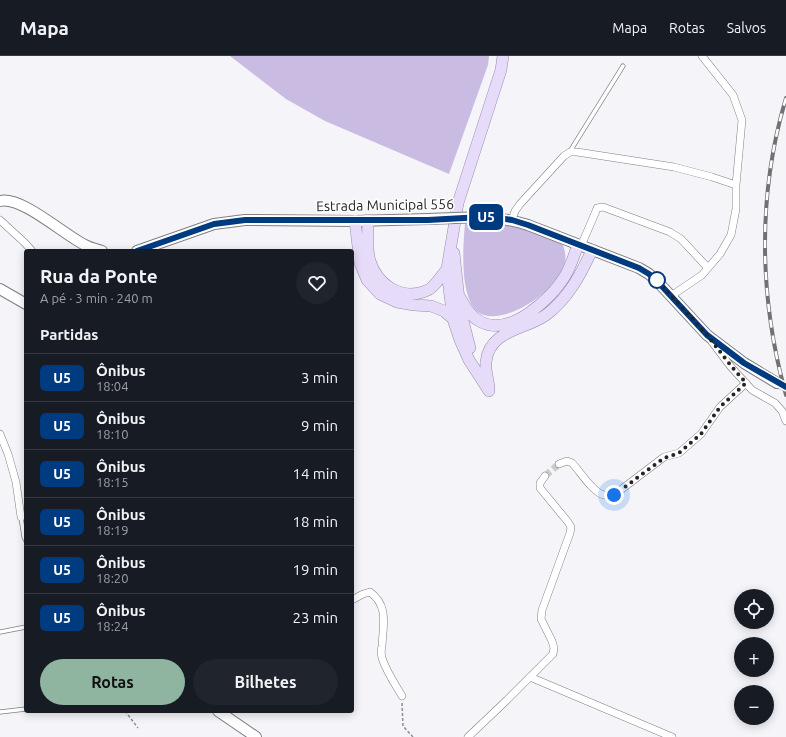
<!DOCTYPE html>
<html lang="pt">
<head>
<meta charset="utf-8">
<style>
  body { margin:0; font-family:Ubuntu,sans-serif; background:#20242c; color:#f1f3f6; height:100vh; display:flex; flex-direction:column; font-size:15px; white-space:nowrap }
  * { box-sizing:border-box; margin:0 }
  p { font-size:13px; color:#9ea1a6 }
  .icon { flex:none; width:22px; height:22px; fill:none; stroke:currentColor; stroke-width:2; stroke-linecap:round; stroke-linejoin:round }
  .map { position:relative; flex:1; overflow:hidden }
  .details { position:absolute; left:24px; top:193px; width:330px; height:464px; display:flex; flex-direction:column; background:#171b24; border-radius:4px; box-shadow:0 2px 10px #0003 }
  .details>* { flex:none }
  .badge { padding:0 8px; border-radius:6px; font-size:14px; line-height:26px }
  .buttons { position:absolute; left:734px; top:533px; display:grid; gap:8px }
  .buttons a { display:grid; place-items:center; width:40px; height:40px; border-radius:50%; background:#171b24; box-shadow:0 2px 10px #0003; font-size:20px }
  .you { position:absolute; width:20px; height:20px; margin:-10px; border:3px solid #fff; border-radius:50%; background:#1a73e8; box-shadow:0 0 0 6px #1a73e833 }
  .map>.badge { position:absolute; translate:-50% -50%; box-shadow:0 0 0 2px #fff }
  h2 { padding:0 16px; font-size:15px; line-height:36px }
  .round { display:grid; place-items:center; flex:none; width:42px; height:42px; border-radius:21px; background:#20242c }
  .overview { display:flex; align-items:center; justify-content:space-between; height:68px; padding:0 16px }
  h1 { font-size:19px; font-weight:600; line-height:30px }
  .action { display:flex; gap:8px; margin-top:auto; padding:8px 16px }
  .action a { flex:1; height:46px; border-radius:24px; background:#8fb4a0; color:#111; font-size:16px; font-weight:600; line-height:46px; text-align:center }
  .action a+a { background:#20242c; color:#f1f3f6 }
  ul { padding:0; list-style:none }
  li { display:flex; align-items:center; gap:12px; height:48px; padding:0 16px; border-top:1px solid #363941 }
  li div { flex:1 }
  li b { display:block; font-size:15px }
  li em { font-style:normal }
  li .badge { min-width:44px; font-weight:700; text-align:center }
  header { display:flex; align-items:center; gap:24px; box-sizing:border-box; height:56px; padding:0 20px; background:#171b24; border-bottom:1px solid #363941 }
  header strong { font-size:19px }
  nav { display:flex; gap:22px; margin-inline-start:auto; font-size:14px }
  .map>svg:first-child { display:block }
  .green { fill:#cabbe3 }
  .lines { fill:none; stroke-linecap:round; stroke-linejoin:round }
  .minor-tunnel { stroke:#cbcace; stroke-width:7; stroke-dasharray:7 3.5; stroke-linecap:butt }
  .secondary-tunnel { stroke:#cbcace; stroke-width:10; stroke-dasharray:10 5; stroke-linecap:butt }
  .service-casing { stroke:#807e82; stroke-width:5 }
  .minor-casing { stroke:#807e82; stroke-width:8 }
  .secondary-casing { stroke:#807e82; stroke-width:12 }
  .primary-casing { stroke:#978bac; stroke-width:12 }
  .path { stroke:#8f8e91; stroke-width:1.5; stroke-dasharray:3 2; stroke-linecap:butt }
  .service { stroke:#fff; stroke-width:3.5 }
  .minor { stroke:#fff; stroke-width:7 }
  .secondary { stroke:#fff; stroke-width:10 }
  .primary { stroke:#e6dbf8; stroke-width:11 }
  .rail-casing { stroke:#717072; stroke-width:4 }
  .rail { stroke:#fff; stroke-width:2.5; stroke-dasharray:8; stroke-linecap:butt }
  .secondary-bridge-casing { stroke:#807e82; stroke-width:12; stroke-linecap:butt }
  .secondary-bridge { stroke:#fff; stroke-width:10 }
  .line-casing { stroke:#fff; stroke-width:9 }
  .line { stroke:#003b80; stroke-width:6 }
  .walk { stroke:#242425; stroke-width:4; stroke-dasharray:0 7.2 }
  .stop-dot { fill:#fff; stroke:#003b80; stroke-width:2 }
  .labels { text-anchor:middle; stroke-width:3; stroke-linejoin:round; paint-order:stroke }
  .street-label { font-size:14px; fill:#242425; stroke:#fff }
</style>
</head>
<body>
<header>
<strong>Mapa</strong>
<nav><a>Mapa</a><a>Rotas</a><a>Salvos</a></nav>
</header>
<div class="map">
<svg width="786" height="681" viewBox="0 0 786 681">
  <rect width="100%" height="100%" fill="#f5f4f8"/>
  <path class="green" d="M230 0H489L488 9 449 118 325 65 286 43Z
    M490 166 516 170 549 181 563 189C565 196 567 202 564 209 560 220 551 231 542 238 528 251 489 272 474 252 460 234 463 190 465 168Z"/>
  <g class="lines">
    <path class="minor-tunnel" d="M545 420 559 408"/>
    <path class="secondary-tunnel" d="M777 327 786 331"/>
    <g class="service-casing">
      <path id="service" d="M570 96 572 92 623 10
        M21 461 24 481 26 485
        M0 576 26 571
        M0 656 26 653"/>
    </g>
    <g class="minor-casing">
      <path id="minor" d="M0 164 25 187 32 195
        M512 164 515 155 520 148 564 100 570 96H577L674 111 712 121 736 129
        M581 190 596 155 597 152 603 151 670 176 681 183 708 212
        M671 240 702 219 720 198 731 179 736 153V129L742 64 733 39 702 0
        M712 286 731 311 752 334 775 347 782 355 786 365
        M0 378 8 398 16 426 21 461
        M559 408 567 405 572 407C580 415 593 437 604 439 607 440 611 439 614 439L664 401 679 397 701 378 720 351 746 327
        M352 544 363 538 370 536C389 550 383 569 382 590 381 594 381 598 382 602 386 615 395 628 402 640
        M530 621 672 681
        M468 681 507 644 553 598 554 592 552 585 541 563 542 554 570 477 571 471 568 466 540 432V427L545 420"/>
    </g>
    <g class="secondary-casing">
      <path id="secondary" d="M0 145C22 140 64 179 85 189 90 192 97 193 102 195
        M482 161C499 162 513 164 528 169L639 212 649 218 657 225 707 279 744 307 777 327
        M137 195 214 168 245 164 355 165 428 163
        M0 233 26 248
        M218 655 256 681"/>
    </g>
    <g class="primary-casing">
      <path id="primary" d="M368 164C368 177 366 192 370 205 377 227 399 244 423 236 425 235 429 234 431 232 437 227 442 219 447 213
        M355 165 360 207 367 224 380 238 397 246 414 249 431 250 444 255 453 263
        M454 197 460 253 470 292
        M458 238C464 248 469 260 481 266 510 281 551 243 565 220 571 210 574 199 578 189
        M489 331C488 323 485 314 486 306 489 274 525 274 546 259 568 243 581 218 592 194
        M489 335 469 304 460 284 453 263 449 232 447 213 458 147 501 14 503 0"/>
    </g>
    <path class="path" d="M402 647 403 670 413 681
      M125 655 138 672"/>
    <use href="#service" class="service"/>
    <use href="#minor" class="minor"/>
    <use href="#secondary" class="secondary"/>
    <use href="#primary" class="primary"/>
    <g class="rail-casing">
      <path id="rail" d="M786 42C757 139 759 242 786 339"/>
    </g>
    <use href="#rail" class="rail"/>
    <g class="secondary-bridge-casing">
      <path id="secondary-bridge" d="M428 163 482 161"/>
    </g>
    <use href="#secondary-bridge" class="secondary-bridge"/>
  </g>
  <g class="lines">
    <g class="line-casing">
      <path id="line" d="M137 195 214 168 245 164H428L482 161 499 162 512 164 528 169 639 212 649 218 657 225 707 279 744 307 786 331"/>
    </g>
    <use href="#line" class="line"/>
    <path class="walk" d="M614 439 664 402 679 397 701 378 720 351 746 327 732 311 707 279 657 224"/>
  </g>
  <circle class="stop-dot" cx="657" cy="224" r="8"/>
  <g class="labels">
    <g class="street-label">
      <text transform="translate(385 149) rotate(-1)" y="5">Estrada Municipal 556</text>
    </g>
  </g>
</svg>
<div class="buttons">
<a><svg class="icon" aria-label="locate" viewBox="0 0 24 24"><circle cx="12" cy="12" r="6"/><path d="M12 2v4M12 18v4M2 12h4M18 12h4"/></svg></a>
<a>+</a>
<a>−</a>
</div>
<div class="you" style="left:614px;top:439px"></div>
<b class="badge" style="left:486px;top:161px;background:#003b80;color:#fff">U5</b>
<section class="details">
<div class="overview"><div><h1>Rua da Ponte</h1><p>A pé · 3 min · 240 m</p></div><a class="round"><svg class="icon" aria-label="heart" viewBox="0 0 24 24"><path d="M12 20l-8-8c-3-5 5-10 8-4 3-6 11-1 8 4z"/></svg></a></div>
<h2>Partidas</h2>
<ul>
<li><span class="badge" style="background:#003b80;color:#fff">U5</span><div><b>Ônibus</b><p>18:04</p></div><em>3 min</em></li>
<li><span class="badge" style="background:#003b80;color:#fff">U5</span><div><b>Ônibus</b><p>18:10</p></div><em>9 min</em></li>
<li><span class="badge" style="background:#003b80;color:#fff">U5</span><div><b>Ônibus</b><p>18:15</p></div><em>14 min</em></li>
<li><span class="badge" style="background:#003b80;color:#fff">U5</span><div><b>Ônibus</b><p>18:19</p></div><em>18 min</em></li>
<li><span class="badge" style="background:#003b80;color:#fff">U5</span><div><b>Ônibus</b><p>18:20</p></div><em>19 min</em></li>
<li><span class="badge" style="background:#003b80;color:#fff">U5</span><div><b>Ônibus</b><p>18:24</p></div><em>23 min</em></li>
</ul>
<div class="action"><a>Rotas</a><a>Bilhetes</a></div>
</section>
</div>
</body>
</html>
